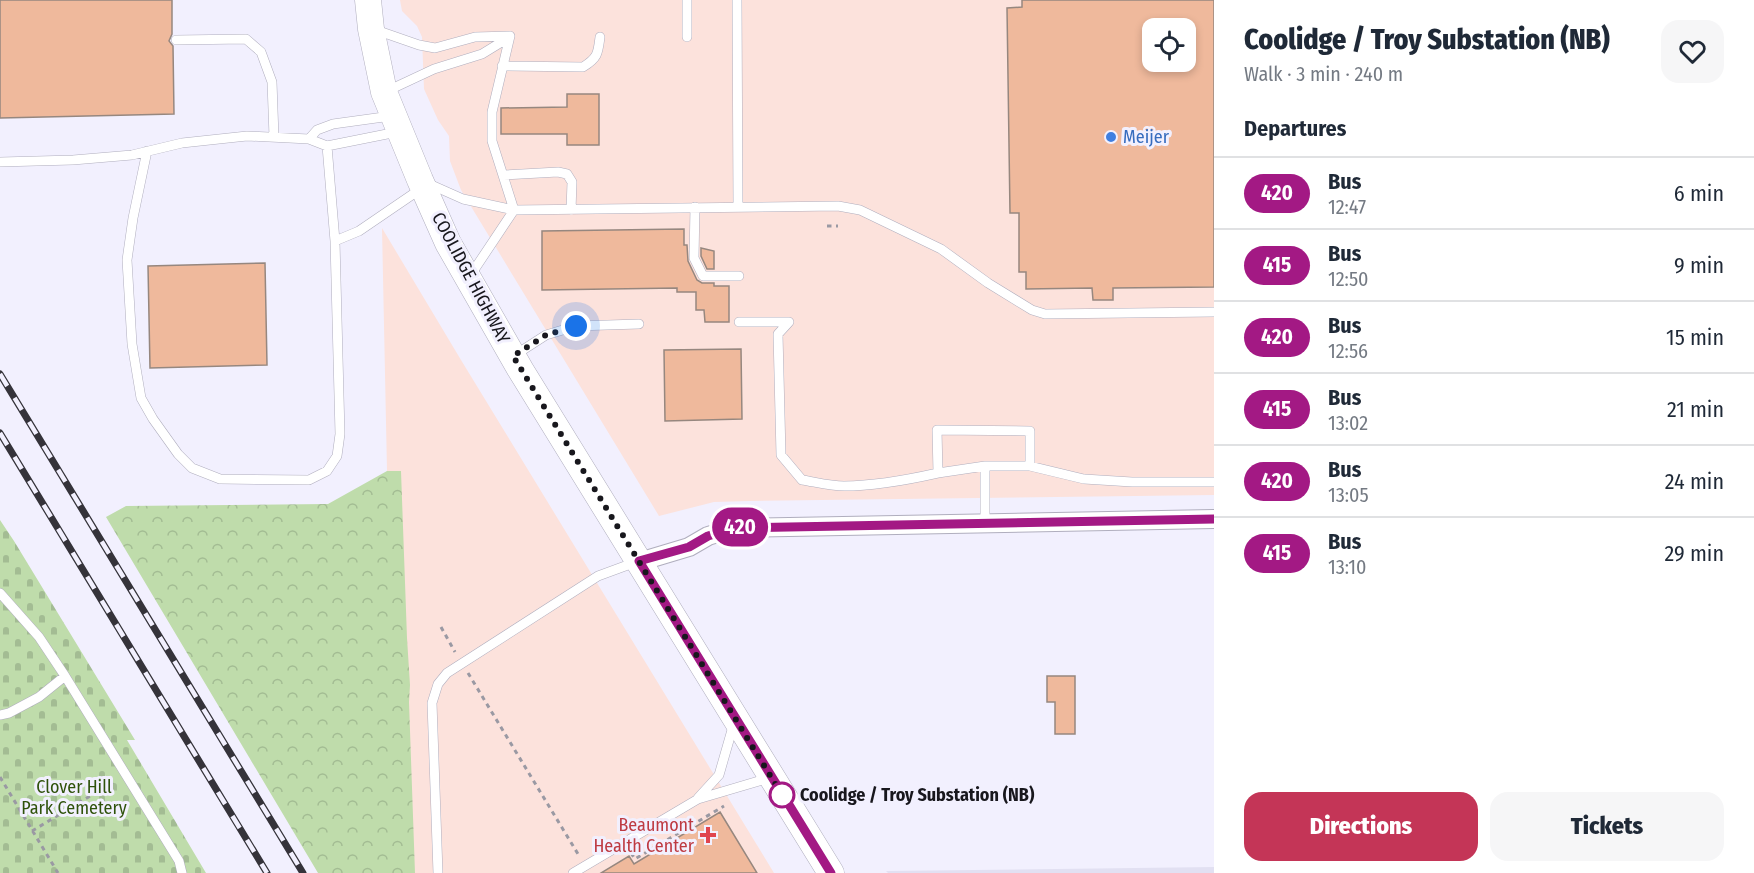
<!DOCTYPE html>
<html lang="en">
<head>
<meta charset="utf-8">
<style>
  body { margin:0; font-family:"Fira Sans Condensed",sans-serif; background:#f6f6f7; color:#1f2937; height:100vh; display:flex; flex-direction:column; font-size:22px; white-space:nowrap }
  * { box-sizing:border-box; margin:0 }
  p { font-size:20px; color:#747a83 }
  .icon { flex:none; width:33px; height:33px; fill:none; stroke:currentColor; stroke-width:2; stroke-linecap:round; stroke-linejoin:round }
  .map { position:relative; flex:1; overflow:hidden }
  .side { display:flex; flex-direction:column; background:#fff; width:540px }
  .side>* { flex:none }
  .badge { padding:0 12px; border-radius:20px; font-size:21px; line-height:39px }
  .tools { position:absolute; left:1142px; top:18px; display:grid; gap:12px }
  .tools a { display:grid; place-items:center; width:54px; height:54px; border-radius:12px; background:#fff; box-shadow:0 3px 9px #0003; font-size:30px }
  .you { position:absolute; width:30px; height:30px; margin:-15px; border:4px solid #fff; border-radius:50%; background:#1a73e8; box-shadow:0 0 0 9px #1a73e833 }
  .map>.badge { position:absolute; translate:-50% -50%; box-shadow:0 0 0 3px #fff }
  h2 { padding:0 30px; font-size:22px; line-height:54px }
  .round { display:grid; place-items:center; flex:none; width:63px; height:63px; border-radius:18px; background:#f6f6f7 }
  .headline { display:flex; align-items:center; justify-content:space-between; height:102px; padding:0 30px }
  h1 { font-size:28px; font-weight:800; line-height:45px }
  .button { display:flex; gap:12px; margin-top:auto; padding:12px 30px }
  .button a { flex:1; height:69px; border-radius:18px; background:#c43557; color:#fff; font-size:24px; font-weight:800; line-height:69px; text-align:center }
  .button a+a { background:#f6f6f7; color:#1f2937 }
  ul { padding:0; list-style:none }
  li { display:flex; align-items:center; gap:18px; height:72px; padding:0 30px; border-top:2px solid #e0e1e3 }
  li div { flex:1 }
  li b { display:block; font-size:22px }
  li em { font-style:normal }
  li .badge { min-width:66px; font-weight:700; text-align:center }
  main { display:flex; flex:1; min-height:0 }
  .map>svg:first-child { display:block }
  .commercial { fill:#fce2dc; fill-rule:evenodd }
  .built { fill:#e2e0f2 }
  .forest { fill:url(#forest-crowns) }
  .cemetery { fill:url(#cemetery-stones) }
  .building { fill:#efb99c; stroke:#96877f; stroke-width:1.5; fill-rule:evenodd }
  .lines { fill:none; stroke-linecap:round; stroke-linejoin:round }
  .lane-casing { stroke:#b0aebe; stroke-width:10 }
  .street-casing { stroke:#b0aebe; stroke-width:20 }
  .secondary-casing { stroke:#b0aebe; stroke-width:27 }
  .path { stroke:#9a99a3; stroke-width:3; stroke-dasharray:4.5 4.5; stroke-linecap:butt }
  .lane { stroke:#fff; stroke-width:9 }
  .street { stroke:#fff; stroke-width:18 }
  .secondary { stroke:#fff; stroke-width:26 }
  .rail-casing { stroke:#35333a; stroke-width:7 }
  .rail { stroke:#f2f0fe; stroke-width:4.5; stroke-dasharray:14; stroke-linecap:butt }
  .line-casing { stroke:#fff; stroke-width:14 }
  .line { stroke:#a31984; stroke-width:9 }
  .walk { stroke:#18171d; stroke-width:6; stroke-dasharray:0 10.8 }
  .shop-dot { fill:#3f7fe0; stroke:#f2f0fe; stroke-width:2 }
  .stop-dot { fill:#fff; stroke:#a31984; stroke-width:3 }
  .health-dot { fill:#e0444e; stroke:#f2f0fe; stroke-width:2 }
  .labels { text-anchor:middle; stroke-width:6; stroke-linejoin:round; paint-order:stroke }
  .shop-label { font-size:18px; fill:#366cbe; stroke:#f2f0fe; text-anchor:start }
  .street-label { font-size:18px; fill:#18171d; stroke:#f2f0fe }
  .park-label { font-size:18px; fill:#2f520b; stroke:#f2f0fe }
  .stop-label { font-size:18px; font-weight:bold; fill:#18171d; stroke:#f2f0fe; text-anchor:start }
  .health-label { font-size:18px; fill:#be3a42; stroke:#f2f0fe; text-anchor:end }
</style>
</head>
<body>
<main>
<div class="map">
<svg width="1214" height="873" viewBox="0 0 1214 873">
  <defs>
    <pattern id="forest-crowns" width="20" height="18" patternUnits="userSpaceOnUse" patternTransform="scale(1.5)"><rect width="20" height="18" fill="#bfdcab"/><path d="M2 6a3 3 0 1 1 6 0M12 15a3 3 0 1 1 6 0" fill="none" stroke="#a3bc93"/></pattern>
    <pattern id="cemetery-stones" width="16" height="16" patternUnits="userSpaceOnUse" patternTransform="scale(1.5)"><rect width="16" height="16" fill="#bfdcab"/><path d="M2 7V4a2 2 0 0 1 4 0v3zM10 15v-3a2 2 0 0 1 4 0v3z" fill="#a3bc93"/></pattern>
  </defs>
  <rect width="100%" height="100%" fill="#f2f0fe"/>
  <path class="commercial" d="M400 0H1214V495L749 501 714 502 659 516 461 190 450 161 449 136 438 120 424 89 422 37 417 26 402 11ZM1152 28H1185V62H1152Z
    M382 228 461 360 774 873H414L400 471H387Z"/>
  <path class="built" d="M1214 867V873H888L886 871Z"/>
  <path class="forest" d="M387 471H401L407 638 410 685 409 702 415 873H318L106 517 126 506 328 504Z"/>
  <path class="cemetery" d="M0 520 14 541 135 740H127L206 873H0Z"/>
  <path class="building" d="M0 0H172V34L169 41 173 46 174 114 0 118Z
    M1022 0H1214V287L1113 288V300H1093L1092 288 1026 289V272H1019V213H1010L1007 8 1022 7ZM1152 28H1185V62H1152Z
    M567 94H599V145H567V134H501V108L567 107Z
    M684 229V245H687L688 261 697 280 702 283H714V286H729V322H705L704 310H696V292H677V288L542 290V231Z
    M701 248 714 251V269H707L701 256Z
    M265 263 267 365 150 368 148 266Z
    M741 349 742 419 665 421 664 350Z
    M1047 676H1075V734H1055V702H1047Z
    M720 812 757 873H601L629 856 634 864Z"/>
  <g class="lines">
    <g class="lane-casing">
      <path id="lane" d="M687 0V37
        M737 0 738 207
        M373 29 419 45 435 48 475 37 510 36
        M510 36 492 112V141L514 210 838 206 860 210 941 249 988 283 1032 310 1045 314 1214 312
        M176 40 246 39 261 52 272 82 274 137
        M502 66 583 67C598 58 598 53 600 37
        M387 91 434 69 482 54 508 38
        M391 116 333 124 317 130 309 139 327 146 397 132
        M327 146 335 241 359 231 422 188
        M147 151 133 218 127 260 132 344 141 398 153 419 178 454 192 468 220 479 309 480 327 471 337 456 340 434 335 241
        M0 162 73 160 132 155 182 143 247 136 309 139
        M504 175 558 172 567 174 572 182 571 210
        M427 183 463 199 514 210 470 276
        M695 207 694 258 703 276H739
        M739 322H789
        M789 322 778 334 781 455 802 480C815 482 830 486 844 486 876 486 907 480 938 473
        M515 355 546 335 576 326 639 324
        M985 466V523
        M1030 466V431L937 430 938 473 985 466H1030L1084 479 1132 482H1214
        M0 593 39 637 65 676
        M0 715 9 713 39 697 65 676 179 861 182 873
        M698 798 719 775 734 723
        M438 873 432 703 438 684 447 673 598 576 636 562
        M573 873 698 799 769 778"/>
    </g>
    <g class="street-casing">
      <path id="street" d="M639 562 689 547 708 536 734 528 1214 519"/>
    </g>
    <g class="secondary-casing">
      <path id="secondary" d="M368 0 371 29 384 92 420 180 448 243 520 369 831 873"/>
    </g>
    <path class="path" d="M827 226H838
      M441 627 455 652
      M468 673 578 854
      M0 777 58 873
      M32 831 115 781
      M631 853 635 859 724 806"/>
    <use href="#lane" class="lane"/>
    <use href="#street" class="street"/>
    <use href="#secondary" class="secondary"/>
    <g class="rail-casing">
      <path id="rail" d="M0 374 303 873
        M0 433 267 873"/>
    </g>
    <use href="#rail" class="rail"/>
  </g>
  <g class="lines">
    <g class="line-casing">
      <path id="line" d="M831 873 639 561 689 547 708 536 734 528 1214 519"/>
    </g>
    <use href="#line" class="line"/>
    <path class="walk" d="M576 326 546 335 513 356 787 803 782 795"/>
  </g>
  <circle class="shop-dot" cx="1111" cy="137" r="6"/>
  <circle class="stop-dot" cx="782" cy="795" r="12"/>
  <path class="health-dot" d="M705 826h6v6h6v6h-6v6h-6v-6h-6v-6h6z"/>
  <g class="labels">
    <g class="shop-label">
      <text x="1123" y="143">Meijer</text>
    </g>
    <g class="street-label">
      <text transform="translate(471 278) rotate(62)" y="6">COOLIDGE HIGHWAY</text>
    </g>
    <g class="park-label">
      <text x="74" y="793">Clover Hill<tspan x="74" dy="21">Park Cemetery</tspan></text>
    </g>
    <g class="stop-label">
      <text x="800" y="801">Coolidge / Troy Substation (NB)</text>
    </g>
    <g class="health-label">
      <text x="694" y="831">Beaumont<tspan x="694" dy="21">Health Center</tspan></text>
    </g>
  </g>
</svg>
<div class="tools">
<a><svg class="icon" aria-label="locate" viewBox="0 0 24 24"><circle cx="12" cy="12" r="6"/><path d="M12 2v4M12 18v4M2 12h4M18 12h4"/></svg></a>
</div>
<div class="you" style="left:576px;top:326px"></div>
<b class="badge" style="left:740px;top:527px;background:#a31984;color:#fff">420</b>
</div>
<section class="side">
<div class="headline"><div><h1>Coolidge / Troy Substation (NB)</h1><p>Walk · 3 min · 240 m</p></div><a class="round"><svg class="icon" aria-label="heart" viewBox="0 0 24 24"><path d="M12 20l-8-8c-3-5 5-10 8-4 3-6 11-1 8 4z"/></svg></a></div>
<h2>Departures</h2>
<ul>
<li><span class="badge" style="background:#a31984;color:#fff">420</span><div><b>Bus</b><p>12:47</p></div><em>6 min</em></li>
<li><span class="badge" style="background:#a31984;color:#fff">415</span><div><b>Bus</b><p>12:50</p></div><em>9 min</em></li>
<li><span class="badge" style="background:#a31984;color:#fff">420</span><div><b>Bus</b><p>12:56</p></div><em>15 min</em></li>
<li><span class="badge" style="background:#a31984;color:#fff">415</span><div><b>Bus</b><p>13:02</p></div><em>21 min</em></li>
<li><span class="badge" style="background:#a31984;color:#fff">420</span><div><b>Bus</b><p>13:05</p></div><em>24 min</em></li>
<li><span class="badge" style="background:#a31984;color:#fff">415</span><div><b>Bus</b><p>13:10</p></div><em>29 min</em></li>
</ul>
<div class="button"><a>Directions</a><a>Tickets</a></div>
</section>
</main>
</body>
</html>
